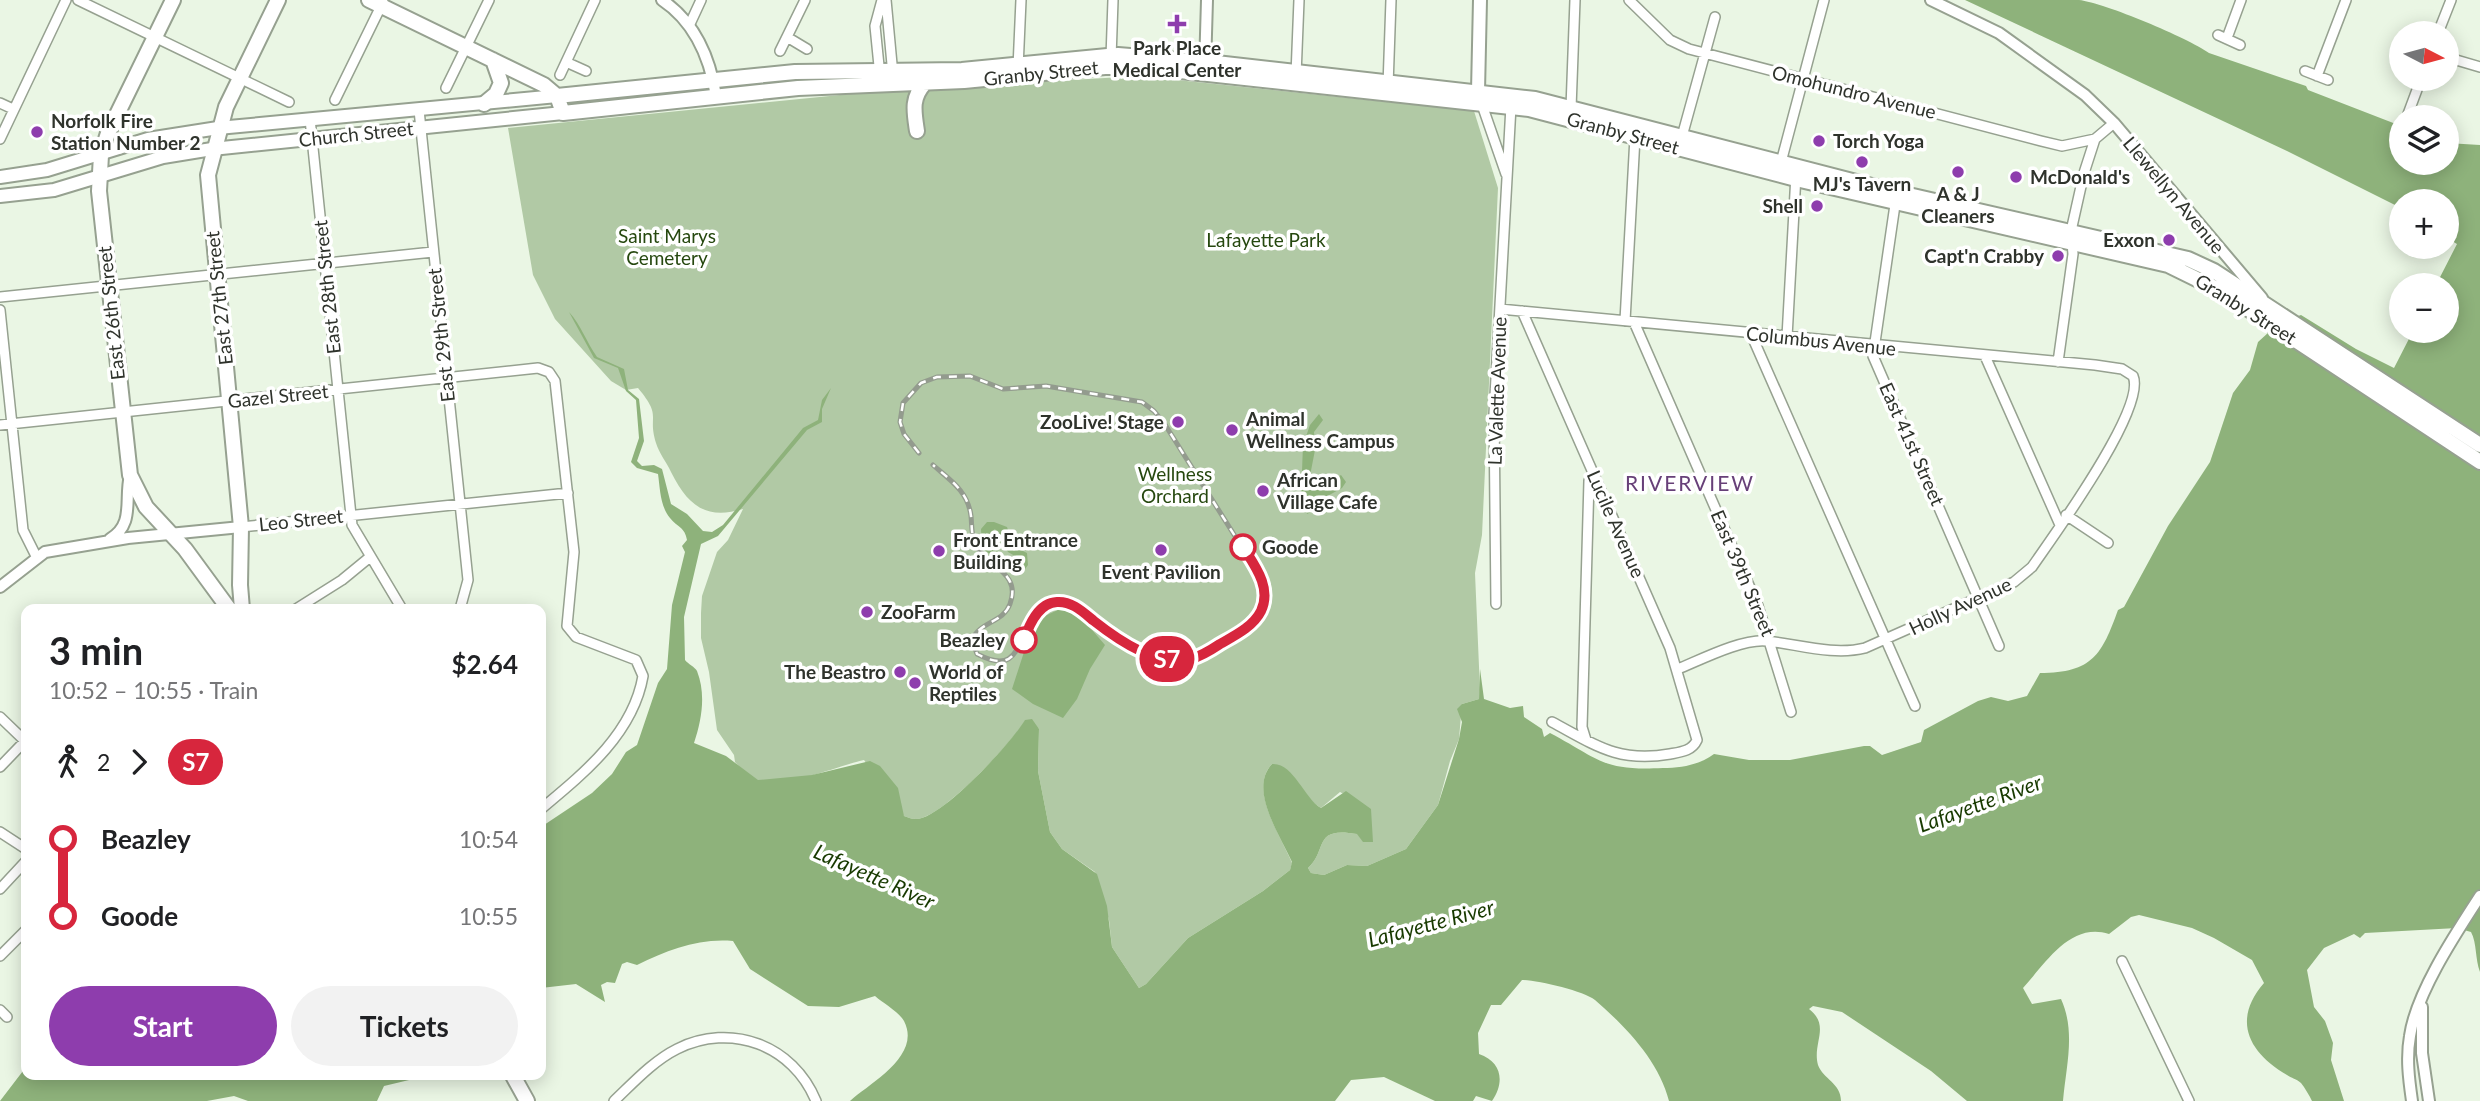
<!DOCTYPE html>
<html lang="en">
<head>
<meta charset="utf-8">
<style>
  body { margin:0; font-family:Lato,sans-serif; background:#f2f2f2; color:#202124; height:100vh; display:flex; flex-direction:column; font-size:26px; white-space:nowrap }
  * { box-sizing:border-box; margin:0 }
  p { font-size:23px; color:#757577 }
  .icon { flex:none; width:38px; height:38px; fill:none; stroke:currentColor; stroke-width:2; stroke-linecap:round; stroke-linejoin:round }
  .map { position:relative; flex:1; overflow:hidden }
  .drawer { position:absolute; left:21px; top:604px; width:525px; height:476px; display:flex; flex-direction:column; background:#fff; border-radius:14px; box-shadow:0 4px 18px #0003 }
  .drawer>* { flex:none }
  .badge { padding:0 14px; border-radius:23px; font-size:24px; line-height:46px }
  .needle { width:46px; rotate:96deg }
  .fabs { position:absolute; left:2389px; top:21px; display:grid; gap:14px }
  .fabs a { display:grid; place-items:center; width:70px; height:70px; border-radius:50%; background:#fff; box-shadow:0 4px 18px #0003; font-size:35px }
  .map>.badge { position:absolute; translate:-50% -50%; box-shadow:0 0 0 4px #fff }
  .legs { display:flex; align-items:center; gap:10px; height:77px; padding:0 28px; font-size:23px }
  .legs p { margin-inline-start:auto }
  .summary { display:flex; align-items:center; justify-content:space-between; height:119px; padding:0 28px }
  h1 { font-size:38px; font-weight:700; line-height:52px }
  .button { display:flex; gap:14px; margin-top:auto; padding:14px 28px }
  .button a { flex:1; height:80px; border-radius:42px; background:#8e3dad; color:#fff; font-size:28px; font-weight:700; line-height:80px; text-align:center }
  .button a+a { background:#f2f2f2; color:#202124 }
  ul { padding:0 28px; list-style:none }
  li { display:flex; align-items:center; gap:24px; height:77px; font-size:26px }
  li i { display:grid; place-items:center; width:10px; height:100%; margin:0 9px; background:currentColor }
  li i::after { content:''; width:18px; height:18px; margin:-9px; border:5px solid; border-radius:50%; background:#fff }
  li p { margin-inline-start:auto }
  li:first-child i { background:linear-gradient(#0000 50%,currentColor 0) }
  li:last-child i { background:linear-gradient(currentColor 50%,#0000 0) }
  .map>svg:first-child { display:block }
  .green { fill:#b1c9a5 }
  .water { fill:#8eb27b; fill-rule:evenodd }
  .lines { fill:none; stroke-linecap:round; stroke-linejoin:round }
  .minor-casing { stroke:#96a190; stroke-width:12 }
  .tertiary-casing { stroke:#96a190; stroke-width:14 }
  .secondary-casing { stroke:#96a190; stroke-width:16 }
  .primary-casing { stroke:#96a190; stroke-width:18 }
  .minor { stroke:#fff; stroke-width:9 }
  .tertiary { stroke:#fff; stroke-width:10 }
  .secondary { stroke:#fff; stroke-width:12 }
  .primary { stroke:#fff; stroke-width:14 }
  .rail-casing { stroke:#939b8e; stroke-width:5 }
  .rail { stroke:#fff; stroke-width:2.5; stroke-dasharray:8; stroke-linecap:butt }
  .line-1-casing { stroke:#fff; stroke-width:16 }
  .line-1 { stroke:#d7263d; stroke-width:10 }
  .poi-dot { fill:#8e3dad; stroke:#fff; stroke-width:2.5 }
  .stop-1-dot { fill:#fff; stroke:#d7263d; stroke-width:3.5 }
  .labels { text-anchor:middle; stroke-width:7; stroke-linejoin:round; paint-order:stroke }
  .poi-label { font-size:19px; font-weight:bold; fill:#2f332c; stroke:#fff; text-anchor:start }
  .street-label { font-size:19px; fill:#2f332c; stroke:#fff }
  .park-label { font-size:19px; fill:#26480f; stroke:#fff }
  .stop-label { font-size:19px; font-weight:bold; fill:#2f332c; stroke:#fff; text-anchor:start }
  .neighbourhood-label { font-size:21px; letter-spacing:2px; fill:#674078; stroke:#fff }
  .water-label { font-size:21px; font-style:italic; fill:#183a00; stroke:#fff }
</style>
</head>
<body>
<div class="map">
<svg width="2480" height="1101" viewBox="0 0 2480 1101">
  <rect width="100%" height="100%" fill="#eaf6e4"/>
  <path class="green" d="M1139 76 1474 111 1498 188 1482 535 1475 573 1480 690 1479 699 1462 704 1459 739 1450 761 1438 805 1406 849 1367 866 1347 865 1324 875 1311 873 1308 868C1328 850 1312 826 1357 834L1368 808 1340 792 1321 808C1298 794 1300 772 1272 764 1248 789 1281 836 1292 863L1290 870 1263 891 1188 938 1146 984 1139 988 1112 947 1109 920 1095 872 1062 849 1050 832 1038 771 1039 729 1025 721C1012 742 940 821 915 819 911 819 908 817 904 816L864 760C837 766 782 790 756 780 748 776 741 769 735 762L734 755 717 730 709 672 701 638V613L702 596 717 552 728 540 743 509C706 520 688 506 671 472 667 463 659 453 656 443 647 414 663 418 638 388L626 390 611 381 555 319 533 275 508 128 870 92Z"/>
  <path class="water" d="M1965 0C2003 0 2043 0 2079 0 2105 3 2188 38 2209 53L2306 86 2308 90 2401 126V163H2446L2447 143 2480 145V972C2475 959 2477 943 2471 932L2457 928 2365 933 2360 938 2354 934 2324 948 2307 970 2314 1007 2325 1021 2333 1043 2331 1060 2344 1101H2312C2309 1095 2305 1088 2301 1083 2297 1079 2291 1078 2287 1075 2248 1052 2232 1020 2264 983L2252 960 2214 938 2192 928 2139 915 2131 917 2109 934C2070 922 2046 963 2023 988L2032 1004 2061 999C2076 1032 2066 1066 2063 1101H1967L1931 1071 1842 1012 1813 1006 1809 1009C1831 1026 1812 1043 1818 1065 1823 1079 1841 1083 1841 1101H1669C1659 1061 1626 1027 1595 1000 1584 991 1537 980 1522 980L1501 1005H1491L1478 1033 1479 1054C1502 1062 1505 1082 1492 1101L1476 1096 1473 1101H1435L1384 1077 1351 1080 1335 1101H850C870 1083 922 1056 904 1021 899 1012 883 1003 875 996L839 1007 808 1006 750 969 733 941C698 938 668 950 637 965L627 962 622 964 615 983 607 982 601 985 605 1002 576 984 541 988V827L592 793 612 774 626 752 637 745 658 683 667 669 672 605 685 552 682 546 687 540C685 527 677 527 670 518 660 506 660 488 658 474L637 468 631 462 639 438 636 400 626 391 618 368 594 358 569 312C581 325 587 343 597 357L624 369 628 390 639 399 644 441 637 461 642 466 654 465 662 469 671 504 687 514 703 531 712 532 723 525 803 428 818 420 822 400 831 388 822 409V422L807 430 718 536 701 544 684 617 685 660C688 664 695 667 697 671 706 694 702 719 694 743L726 756 758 780 812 775 870 761 880 766 898 788 904 816C908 817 911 819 915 819 940 821 1012 742 1025 720L1032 719 1039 729 1038 771 1050 832 1062 849 1097 874 1107 906 1112 947 1139 988 1146 984 1188 938 1263 891 1290 870 1292 862C1280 835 1248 789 1272 764 1293 762 1304 798 1321 808L1346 791 1371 809 1373 842H1363L1357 834C1312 826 1328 850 1308 868L1311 873 1324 875 1347 865 1367 866 1406 849 1438 805 1459 739 1462 722 1457 709 1462 704 1479 699 1480 669 1484 699 1510 708 1523 706 1524 717 1542 729 1544 737 1550 733C1601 760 1602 771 1663 768 1681 768 1699 765 1714 754L1749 760H1790L1864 746H1870L1882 755 1921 742 1924 730 1978 701 1991 697 2008 701 2027 696 2040 673C2093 673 2102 654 2118 610L2124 607 2168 526 2210 462 2233 393 2250 370 2258 342 2279 323 2301 315 2356 349 2394 368 2413 331H2446V285H2436L2457 244 2447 238 2446 201H2401V208L2287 151Z
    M1319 414 1323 420 1314 432 1315 450 1308 486 1318 488 1341 475 1346 482 1342 488 1313 504 1311 512 1307 514 1301 497 1303 445 1310 425Z
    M994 522 1007 527 1013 546 1027 553 1028 565 1025 569 1007 568 982 548 981 529 987 522ZM995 529 1008 552 1020 559V563C1007 563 991 548 987 536Z
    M1060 609 1080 616 1105 645 1090 669 1077 699 1063 718 1033 704 1012 689 1034 621Z
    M26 1067V1074L430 1075 384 1086 377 1101H248L234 1096 207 1101H0Z"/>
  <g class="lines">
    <g class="minor-casing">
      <path id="minor" d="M78 0 289 102
        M886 0 893 75
        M1629 0 1670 40 1689 49 2041 141 2062 146 2095 139
        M689 26 701 0
        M2438 33 2451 0
        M2218 35 2240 45
        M787 37 807 49
        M2227 38 2241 0
        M780 51 805 0
        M2446 57 2480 67
        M1111 58 1113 0
        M566 62 586 71
        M1018 68 1021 0
        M2305 71 2328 80
        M560 75 595 0
        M1296 75 1299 0
        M880 76 875 26 882 0
        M2317 76 2346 0
        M1388 86 1391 0
        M446 88 489 0
        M335 100 383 2
        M1481 102 1506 174
        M0 103 13 109
        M1571 108 1575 0
        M419 110 468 580 460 609
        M2408 114 2421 79
        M310 119 352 525 402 609
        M0 139 66 0
        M1681 140 1715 17
        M1780 166 1824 0
        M1896 198 1873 356 1999 646
        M0 297 433 252
        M1500 309 2095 365 2122 369 2133 376C2147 408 2054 535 2032 567L2014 582 1865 648C1833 656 1797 644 1767 641 1743 638 1700 660 1678 669
        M0 310 23 530 36 556
        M1522 311 1670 648 1697 740C1692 751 1681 752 1670 754 1618 763 1595 745 1552 722
        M1625 321 1635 137
        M1634 322 1758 606 1791 712
        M1751 334 1915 706
        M1787 337 1796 175
        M1985 356 2060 525
        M2058 362 2073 254 2071 231 2084 173 2095 139 2114 123
        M0 425 538 368 549 372 555 381 574 552 567 626 576 637 636 660 643 676C633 734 583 774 541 809
        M2066 515 2108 543
        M241 527 568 493
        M1496 604 1494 414 1511 106
        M296 609 342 580 370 557
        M0 717 26 742
        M1586 740 1582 727 1589 481 1593 473
        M0 767 25 741
        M0 832 26 849
        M0 889 26 861
        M0 956 26 930
        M2122 961 2189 1101
        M0 1010 7 1017
        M614 1101C633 1083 653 1061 677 1049 731 1022 793 1045 816 1101"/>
    </g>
    <g class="tertiary-casing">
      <path id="tertiary" d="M662 0C695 22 710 58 716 96
        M1931 0 1999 33 2085 95 2114 123 2262 298
        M1205 68 1207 0
        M110 539C135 524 124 500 130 475
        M0 587 45 552 128 538 241 527
        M2422 1007V1053L2429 1101
        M2412 1101C2409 1080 2406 1058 2410 1036 2416 993 2456 933 2480 896"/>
    </g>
    <g class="secondary-casing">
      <path id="secondary" d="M1480 0 1478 91 1481 102
        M0 177 47 170 148 139 218 128 557 96
        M0 196 54 190 163 157 212 149 563 113"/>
    </g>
    <g class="primary-casing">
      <path id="primary" d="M173 0 108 133 101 155 99 191 130 475 146 507 185 549 229 609
        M369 0 544 85 557 96 563 113 798 88 964 81 1105 67H1143L1529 109 1796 179 2168 265 2221 291 2480 462
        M557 96 795 72 962 70 1118 55 1216 63 1535 99 1891 191 2188 259 2214 271 2480 445
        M484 104 496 94 501 83 493 60
        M917 131C914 111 911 98 925 83
        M242 609 240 585 241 527 208 175 226 107 278 0
        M512 1074 527 1101"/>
    </g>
    <use href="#minor" class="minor"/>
    <use href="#tertiary" class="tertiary"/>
    <use href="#secondary" class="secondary"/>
    <use href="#primary" class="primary"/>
    <g class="rail-casing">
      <path id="rail" d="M919 453 904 434 900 422 903 403 921 383 937 377 970 376 1003 389 1046 386 1142 402 1154 411 1164 423 1260 576C1267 594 1265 612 1250 625 1195 673 1155 666 1100 625 1084 614 1073 602 1053 602 1046 607 1036 612 1031 620 1016 645 1018 675 977 654L972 640C980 621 1003 623 1010 604 1022 571 985 567 975 543 971 534 972 525 971 516 968 491 950 480 933 465"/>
    </g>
    <use href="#rail" class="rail"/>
  </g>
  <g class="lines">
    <g class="line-1-casing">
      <path id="line-1" d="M1024 640C1029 625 1038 603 1057 602 1072 601 1083 612 1094 621 1118 640 1159 668 1191 659 1201 656 1211 650 1220 644 1234 636 1253 627 1261 611 1272 588 1255 566 1243 547"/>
    </g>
    <use href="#line-1" class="line-1"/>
  </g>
  <g class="poi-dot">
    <path d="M1173.5 13.5h7v7h7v7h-7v7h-7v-7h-7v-7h7z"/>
    <circle cx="37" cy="132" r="7"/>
    <circle cx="1819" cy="141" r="7"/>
    <circle cx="1862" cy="162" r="7"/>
    <circle cx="1958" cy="172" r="7"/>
    <circle cx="2016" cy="177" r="7"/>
    <circle cx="1817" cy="206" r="7"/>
    <circle cx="2169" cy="240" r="7"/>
    <circle cx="2058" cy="256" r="7"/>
    <circle cx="1178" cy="422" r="7"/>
    <circle cx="1232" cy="430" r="7"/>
    <circle cx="1263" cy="491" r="7"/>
    <circle cx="1161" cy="550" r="7"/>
    <circle cx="939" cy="551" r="7"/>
    <circle cx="867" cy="612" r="7"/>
    <circle cx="900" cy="672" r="7"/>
    <circle cx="915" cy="683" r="7"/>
  </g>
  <g class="stop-1-dot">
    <circle cx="1243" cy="547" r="12"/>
    <circle cx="1024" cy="640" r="12"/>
  </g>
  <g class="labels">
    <g class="poi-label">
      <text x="1177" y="55" text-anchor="middle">Park Place<tspan x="1177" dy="22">Medical Center</tspan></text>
      <text x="51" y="128">Norfolk Fire<tspan x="51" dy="22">Station Number 2</tspan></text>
      <text x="1833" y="148">Torch Yoga</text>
      <text x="2030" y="184">McDonald's</text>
      <text x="1862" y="191" text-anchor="middle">MJ's Tavern</text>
      <text x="1958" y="201" text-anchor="middle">A &amp; J<tspan x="1958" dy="22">Cleaners</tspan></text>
      <text x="1803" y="213" text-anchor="end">Shell</text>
      <text x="2155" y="247" text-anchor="end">Exxon</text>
      <text x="2044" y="263" text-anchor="end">Capt'n Crabby</text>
      <text x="1246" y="426">Animal<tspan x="1246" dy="22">Wellness Campus</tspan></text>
      <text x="1164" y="429" text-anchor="end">ZooLive! Stage</text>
      <text x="1277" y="487">African<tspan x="1277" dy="22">Village Cafe</tspan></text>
      <text x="953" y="547">Front Entrance<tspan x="953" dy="22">Building</tspan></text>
      <text x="1161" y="579" text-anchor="middle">Event Pavilion</text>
      <text x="881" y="619">ZooFarm</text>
      <text x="886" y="679" text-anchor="end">The Beastro</text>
      <text x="929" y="679">World of<tspan x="929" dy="22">Reptiles</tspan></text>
    </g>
    <g class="street-label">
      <text transform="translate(1041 73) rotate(-6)" y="7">Granby Street</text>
      <text transform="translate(1854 92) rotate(14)" y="7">Omohundro Avenue</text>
      <text transform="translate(1623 133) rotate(15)" y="7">Granby Street</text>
      <text transform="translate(356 134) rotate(-6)" y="7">Church Street</text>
      <text transform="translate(2174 195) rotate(50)" y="7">Llewellyn Avenue</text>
      <text transform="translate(327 287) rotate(-96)" y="7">East 28th Street</text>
      <text transform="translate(219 298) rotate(-96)" y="7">East 27th Street</text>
      <text transform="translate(2246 309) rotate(32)" y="7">Granby Street</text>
      <text transform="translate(111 313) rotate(-96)" y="7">East 26th Street</text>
      <text transform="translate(441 335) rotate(-96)" y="7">East 29th Street</text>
      <text transform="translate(1821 341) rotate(6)" y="7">Columbus Avenue</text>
      <text transform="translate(1497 391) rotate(-88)" y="7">La Valette Avenue</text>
      <text transform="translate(278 396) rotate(-6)" y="7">Gazel Street</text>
      <text transform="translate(1912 444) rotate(66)" y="7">East 41st Street</text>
      <text transform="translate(301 520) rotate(-6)" y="7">Leo Street</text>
      <text transform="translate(1616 524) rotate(66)" y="7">Lucile Avenue</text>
      <text transform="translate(1743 573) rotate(67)" y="7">East 39th Street</text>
      <text transform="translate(1960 606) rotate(-25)" y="7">Holly Avenue</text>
    </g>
    <g class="park-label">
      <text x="667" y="243">Saint Marys<tspan x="667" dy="22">Cemetery</tspan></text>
      <text x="1266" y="247">Lafayette Park</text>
      <text x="1175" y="481">Wellness<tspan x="1175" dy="22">Orchard</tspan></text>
    </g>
    <g class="stop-label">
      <text x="1262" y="554">Goode</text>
      <text x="1005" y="647" text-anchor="end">Beazley</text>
    </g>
    <g class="neighbourhood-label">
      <text x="1690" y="491">RIVERVIEW</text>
    </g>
    <g class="water-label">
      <text transform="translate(1980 804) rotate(-20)" y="7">Lafayette River</text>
      <text transform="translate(874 877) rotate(24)" y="7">Lafayette River</text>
      <text transform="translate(1431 924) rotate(-15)" y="7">Lafayette River</text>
    </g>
  </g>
</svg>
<div class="fabs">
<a><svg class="needle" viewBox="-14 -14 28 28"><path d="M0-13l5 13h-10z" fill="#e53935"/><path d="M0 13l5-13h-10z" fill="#757577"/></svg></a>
<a><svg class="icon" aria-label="layers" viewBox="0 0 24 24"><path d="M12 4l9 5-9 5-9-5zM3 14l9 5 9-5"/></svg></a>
<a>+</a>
<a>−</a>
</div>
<b class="badge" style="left:1167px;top:659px;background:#d7263d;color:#fff">S7</b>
<section class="drawer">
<div class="summary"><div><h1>3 min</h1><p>10:52 – 10:55 · Train</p></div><b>$2.64</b></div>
<div class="legs"><svg class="icon" aria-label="walk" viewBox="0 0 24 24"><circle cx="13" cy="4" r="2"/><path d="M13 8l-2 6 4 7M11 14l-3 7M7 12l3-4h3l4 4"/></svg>2<svg class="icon" aria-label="forward" viewBox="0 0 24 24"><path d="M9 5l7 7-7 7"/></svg><b class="badge" style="background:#d7263d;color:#fff">S7</b></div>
<ul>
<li><i style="color:#d7263d"></i><b>Beazley</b><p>10:54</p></li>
<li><i style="color:#d7263d"></i><b>Goode</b><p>10:55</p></li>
</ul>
<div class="button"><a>Start</a><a>Tickets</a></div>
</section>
</div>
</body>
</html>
